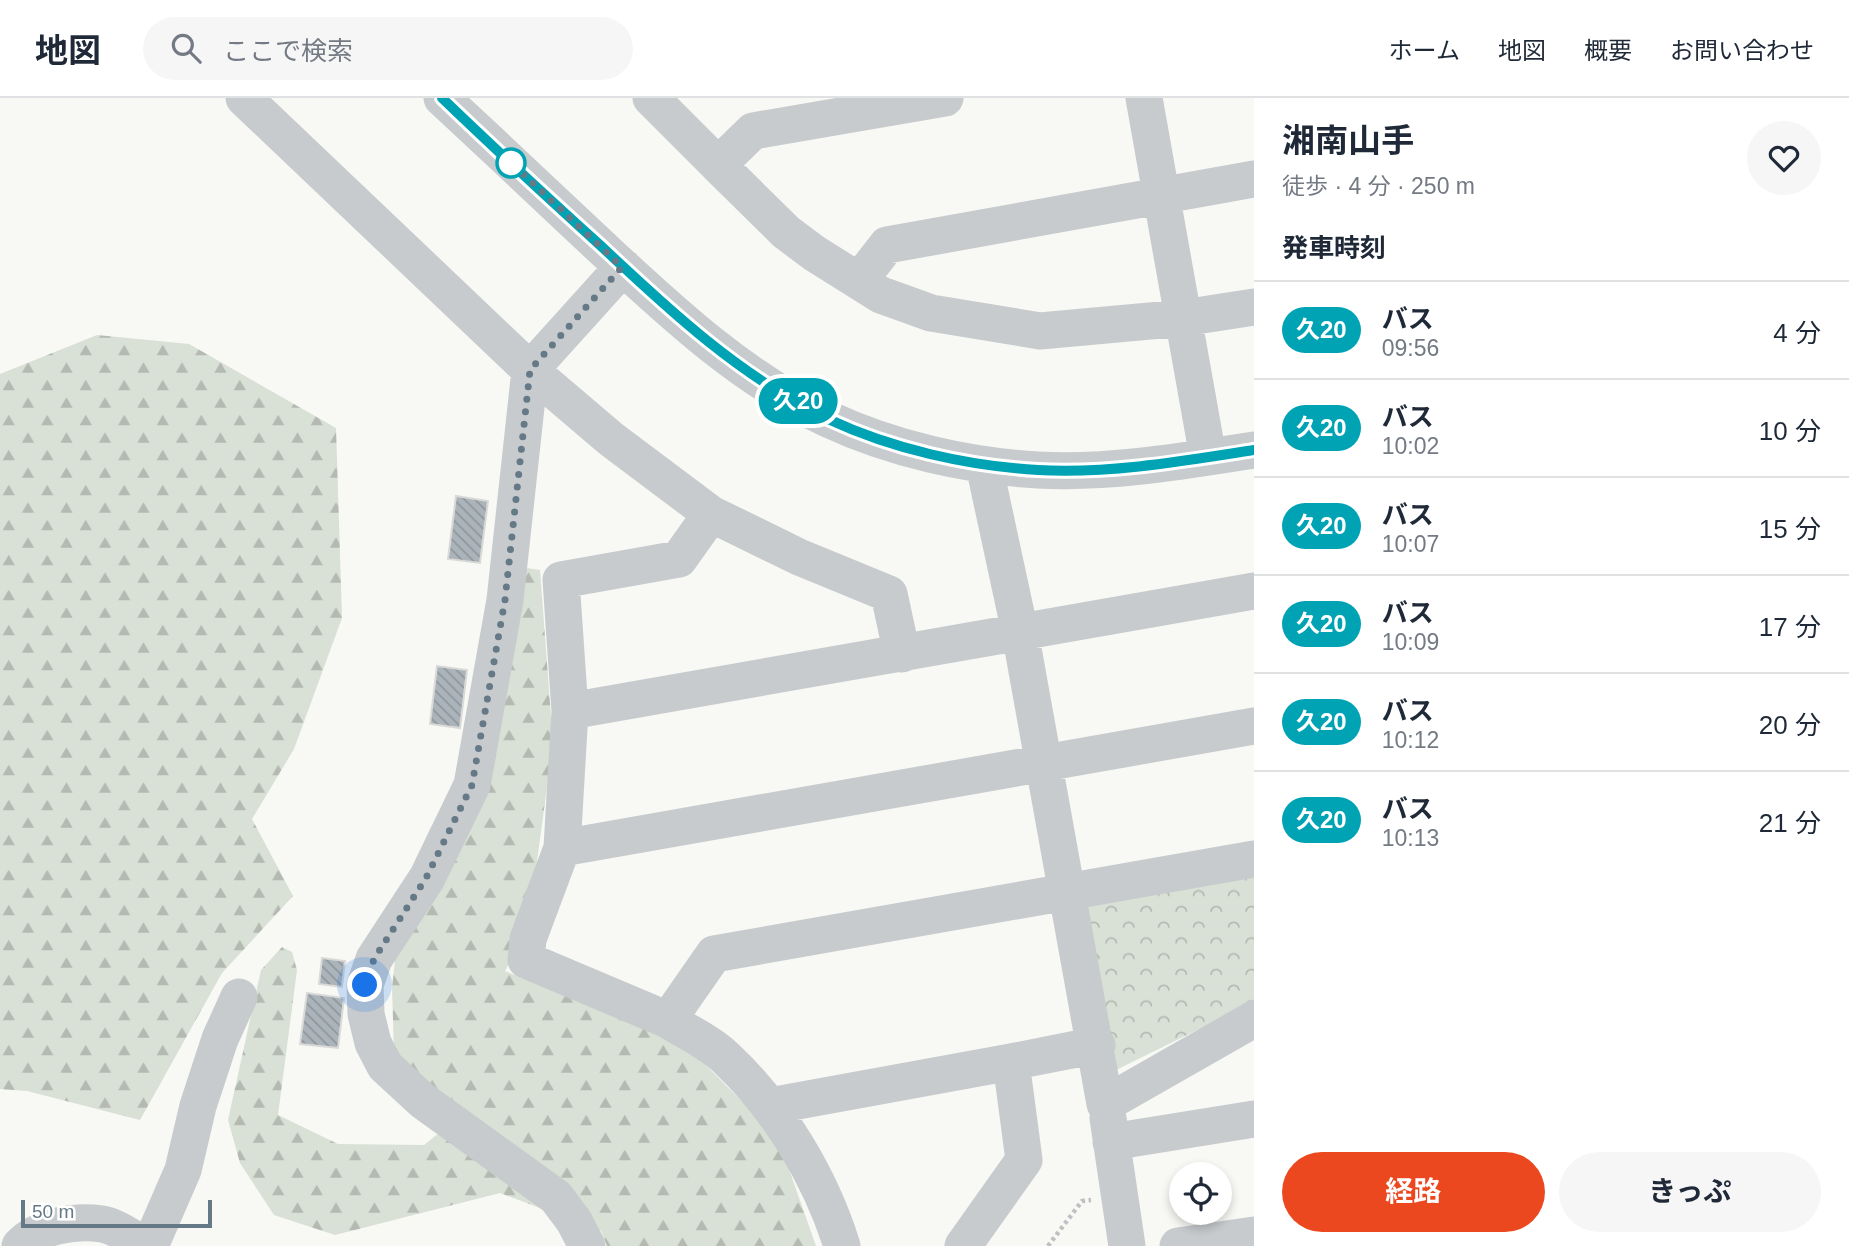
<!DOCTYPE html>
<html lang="ja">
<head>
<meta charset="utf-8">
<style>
  body { margin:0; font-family:Helvetica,"Noto Sans JP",sans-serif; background:#f6f6f7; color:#1f2937; height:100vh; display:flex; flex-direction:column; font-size:26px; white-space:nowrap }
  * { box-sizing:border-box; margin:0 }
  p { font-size:23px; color:#747a83 }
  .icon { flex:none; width:38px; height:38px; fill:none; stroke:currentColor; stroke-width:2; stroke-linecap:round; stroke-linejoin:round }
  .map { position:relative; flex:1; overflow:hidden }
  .panel { display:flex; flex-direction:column; background:#fff; width:595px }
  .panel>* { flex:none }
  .badge { padding:0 14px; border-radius:23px; font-size:24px; line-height:46px }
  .buttons { position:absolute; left:1169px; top:1064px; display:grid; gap:14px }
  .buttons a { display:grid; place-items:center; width:63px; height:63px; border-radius:50%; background:#fff; box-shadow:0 4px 10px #0003; font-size:35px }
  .scale { position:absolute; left:21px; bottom:18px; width:191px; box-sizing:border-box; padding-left:7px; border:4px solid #657987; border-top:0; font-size:19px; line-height:24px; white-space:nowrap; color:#657987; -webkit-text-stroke:5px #fff; paint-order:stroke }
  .you { position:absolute; width:35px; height:35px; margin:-18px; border:5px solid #fff; border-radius:50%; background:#1a73e8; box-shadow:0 0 0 10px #1a73e833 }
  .map>.badge { position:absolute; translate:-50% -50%; box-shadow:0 0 0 4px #fff }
  h2 { padding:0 28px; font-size:26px; line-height:63px }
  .round { display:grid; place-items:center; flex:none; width:74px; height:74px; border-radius:37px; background:#f6f6f7 }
  .headline { display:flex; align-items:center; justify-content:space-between; height:119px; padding:0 28px }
  h1 { font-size:33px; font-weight:700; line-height:52px }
  .cta { display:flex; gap:14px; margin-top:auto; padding:14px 28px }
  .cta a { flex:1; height:80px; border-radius:42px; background:#ec4820; color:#fff; font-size:28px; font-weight:700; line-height:80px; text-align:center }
  .cta a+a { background:#f6f6f7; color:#1f2937 }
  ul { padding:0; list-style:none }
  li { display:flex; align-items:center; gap:21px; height:98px; padding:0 28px; border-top:2px solid #e0e1e3 }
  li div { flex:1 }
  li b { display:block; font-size:26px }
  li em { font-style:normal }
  li .badge { min-width:77px; font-weight:700; text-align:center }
  header { display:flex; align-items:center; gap:42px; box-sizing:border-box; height:98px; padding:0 35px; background:#fff; border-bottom:2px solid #e0e1e3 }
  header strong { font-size:33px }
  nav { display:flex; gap:38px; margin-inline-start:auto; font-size:24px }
  .search { width:490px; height:63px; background:#f6f6f7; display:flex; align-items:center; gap:18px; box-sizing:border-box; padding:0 24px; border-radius:38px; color:#747a83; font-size:26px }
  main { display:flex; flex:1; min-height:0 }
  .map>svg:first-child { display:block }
  .forest { fill:url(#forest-firs) }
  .park { fill:url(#park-crowns) }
  .building { fill:url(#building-back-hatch); stroke:#d9d9d7; stroke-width:2 }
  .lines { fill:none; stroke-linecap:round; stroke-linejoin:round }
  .path { stroke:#bec1c3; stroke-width:4.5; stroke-dasharray:3.5 3.5; stroke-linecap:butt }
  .minor { stroke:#c7cbce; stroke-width:37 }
  .line-casing { stroke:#fff; stroke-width:16 }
  .line { stroke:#00a3b4; stroke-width:10 }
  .walk { stroke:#657987; stroke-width:7; stroke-dasharray:0 12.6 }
  .stop-dot { fill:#fff; stroke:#00a3b4; stroke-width:3.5 }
</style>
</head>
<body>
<header>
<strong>地図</strong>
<div class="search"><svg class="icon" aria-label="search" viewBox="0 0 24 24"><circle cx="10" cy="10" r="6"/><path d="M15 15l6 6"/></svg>ここで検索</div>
<nav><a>ホーム</a><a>地図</a><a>概要</a><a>お問い合わせ</a></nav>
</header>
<main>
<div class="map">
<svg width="1254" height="1148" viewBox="0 0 1254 1148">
  <defs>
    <pattern id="forest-firs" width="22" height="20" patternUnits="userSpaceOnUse" patternTransform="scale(1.75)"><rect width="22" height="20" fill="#d9e0d5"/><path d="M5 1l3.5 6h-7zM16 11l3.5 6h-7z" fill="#b4bab2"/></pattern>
    <pattern id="park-crowns" width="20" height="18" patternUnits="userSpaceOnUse" patternTransform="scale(1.75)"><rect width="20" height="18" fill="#d9e0d5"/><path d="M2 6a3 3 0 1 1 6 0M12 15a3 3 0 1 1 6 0" fill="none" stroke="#b4bab2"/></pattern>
    <pattern id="building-back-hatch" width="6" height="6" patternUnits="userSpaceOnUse" patternTransform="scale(1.75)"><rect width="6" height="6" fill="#abb4ba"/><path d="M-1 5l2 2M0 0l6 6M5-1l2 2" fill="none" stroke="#8f979d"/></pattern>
  </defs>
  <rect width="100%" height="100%" fill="#f8f8f4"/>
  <path class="forest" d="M97 237 189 246 336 330 342 520 294 651 252 721 293 798 222 875 140 1022 27 993 0 991V276Z
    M519 469 540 472 553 645 528 830 505 873 685 946 778 1040 816 1148H607L601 1133 500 1095 335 1137 274 1117 240 1065 228 1022 261 872 282 849 292 854 297 872 278 1017 338 1046 424 1047 439 1035 394 954 392 889 396 854 490 688Z"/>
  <path class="park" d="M1254 770V904L1116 972 1084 802Z"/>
  <path class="building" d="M456 398 488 403 480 465 448 461Z
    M437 568 467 572 460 630 430 626Z
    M322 860 345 863 342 889 319 886Z
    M307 895 344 900 338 950 300 946Z"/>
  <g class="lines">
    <path class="path" d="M1048 1148 1082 1103 1091 1102"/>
    <path class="minor" d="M244 0 530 272 611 341 711 416 799 459 889 496 902 556
      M442 0C495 49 548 99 600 148 670 213 741 280 828 321 892 351 968 368 1038 372 1109 376 1184 363 1254 352
      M651 0 718 67
      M945 0 753 33 718 67 786 134 814 155 881 197 931 215 1040 233 1183 220 1254 209
      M1144 0 1208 359
      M859 183 887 147 1254 81
      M984 367 1020 534 1105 1006 1254 921
      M1254 493 570 613 562 750 1254 628
      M570 613 561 482 679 461 711 416
      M562 750 528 841 526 862 668 922 714 856 1254 761
      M668 922C687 934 711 945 727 961 779 1010 821 1080 842 1148
      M1011 964 1097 947
      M770 1008 1011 964 1024 1062 963 1148
      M1108 1020 1127 1148
      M1111 1044 1254 1021
      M20 1148C38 1128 75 1122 102 1126 116 1128 133 1141 146 1148
      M150 1148 183 1072 198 1008 220 941 239 899
      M587 1148 574 1123 556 1099 423 1003 385 968 373 945 366 916 365 887 374 861 427 780 472 687 505 502 530 272 623 169
      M1178 1148 1254 1137"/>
  </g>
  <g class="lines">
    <g class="line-casing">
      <path id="line" d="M442 0C494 50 547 99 601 148 670 213 741 279 828 321 892 351 968 368 1038 372 1109 376 1184 363 1254 352"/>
    </g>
    <use href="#line" class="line"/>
    <path class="walk" d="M365 887 374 861 426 780 472 687 505 502 530 272 622 169 502 56 511 65"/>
  </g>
  <circle class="stop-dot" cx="511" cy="65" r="14"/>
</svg>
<div class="buttons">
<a><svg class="icon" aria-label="locate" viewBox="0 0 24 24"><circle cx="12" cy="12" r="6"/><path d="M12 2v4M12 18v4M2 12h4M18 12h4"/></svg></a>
</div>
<div class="scale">50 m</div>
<div class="you" style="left:365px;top:887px"></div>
<b class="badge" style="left:798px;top:303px;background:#00a3b4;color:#fff">久20</b>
</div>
<section class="panel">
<div class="headline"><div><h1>湘南山手</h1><p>徒歩 · 4 分 · 250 m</p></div><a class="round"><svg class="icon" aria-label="heart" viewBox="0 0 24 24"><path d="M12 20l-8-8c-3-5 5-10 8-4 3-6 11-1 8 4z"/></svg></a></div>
<h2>発車時刻</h2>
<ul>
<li><span class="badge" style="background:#00a3b4;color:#fff">久20</span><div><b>バス</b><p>09:56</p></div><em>4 分</em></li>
<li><span class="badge" style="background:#00a3b4;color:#fff">久20</span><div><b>バス</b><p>10:02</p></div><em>10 分</em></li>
<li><span class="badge" style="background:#00a3b4;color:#fff">久20</span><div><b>バス</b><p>10:07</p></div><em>15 分</em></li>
<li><span class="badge" style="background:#00a3b4;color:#fff">久20</span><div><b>バス</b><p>10:09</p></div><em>17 分</em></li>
<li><span class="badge" style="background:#00a3b4;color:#fff">久20</span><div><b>バス</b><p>10:12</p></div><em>20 分</em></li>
<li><span class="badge" style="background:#00a3b4;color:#fff">久20</span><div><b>バス</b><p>10:13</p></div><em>21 分</em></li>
</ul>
<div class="cta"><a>経路</a><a>きっぷ</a></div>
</section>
</main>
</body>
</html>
